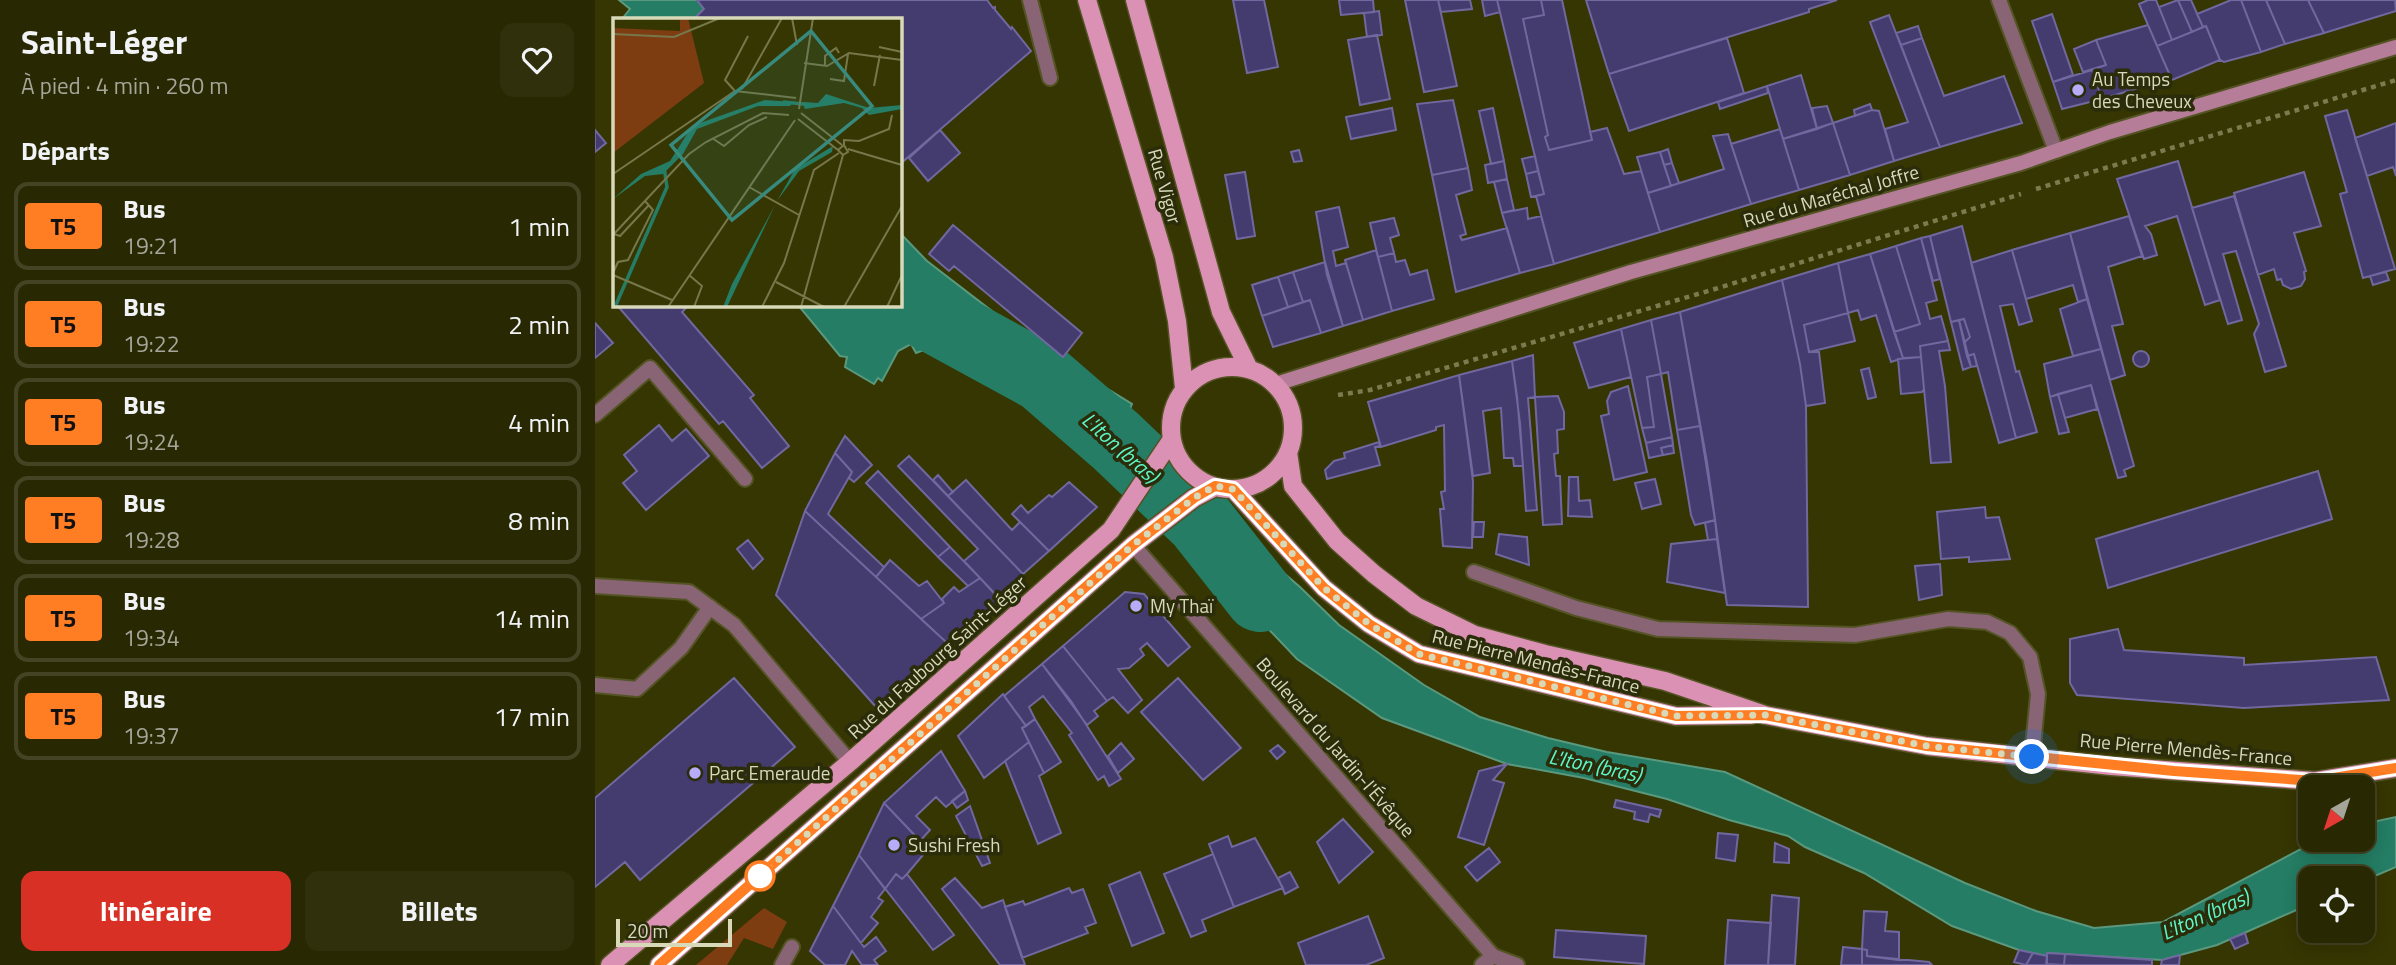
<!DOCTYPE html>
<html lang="fr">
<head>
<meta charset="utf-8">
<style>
  body { margin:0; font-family:"Titillium Web",sans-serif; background:#30300c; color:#f1f3f6; height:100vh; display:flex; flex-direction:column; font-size:26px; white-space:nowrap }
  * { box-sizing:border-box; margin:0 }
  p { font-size:23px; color:#a5a699 }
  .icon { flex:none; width:38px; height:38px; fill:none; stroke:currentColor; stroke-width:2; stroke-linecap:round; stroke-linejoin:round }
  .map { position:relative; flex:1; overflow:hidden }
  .sheet { display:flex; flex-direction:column; background:#282802; width:595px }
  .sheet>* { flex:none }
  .badge { padding:0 14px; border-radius:5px; font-size:24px; line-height:46px }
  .needle { width:46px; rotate:219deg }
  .buttons { position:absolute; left:1703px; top:775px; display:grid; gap:14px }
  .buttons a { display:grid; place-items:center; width:77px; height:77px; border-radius:14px; background:#282802; box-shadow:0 4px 18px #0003,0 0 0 2px #444424; font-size:35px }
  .scale { position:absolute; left:21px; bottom:18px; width:116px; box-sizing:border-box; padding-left:7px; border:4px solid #d7d9b9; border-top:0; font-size:19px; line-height:24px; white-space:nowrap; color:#d7d9b9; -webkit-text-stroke:5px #2b2c0a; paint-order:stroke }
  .you { position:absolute; width:35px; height:35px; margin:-18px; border:5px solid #fff; border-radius:50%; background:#1a73e8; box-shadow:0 0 0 10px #1a73e833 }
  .map>.badge { position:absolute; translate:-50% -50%; box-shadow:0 0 0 4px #fff }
  h2 { padding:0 21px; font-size:26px; line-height:63px }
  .round { display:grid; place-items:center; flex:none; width:74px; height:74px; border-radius:14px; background:#30300c }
  .head { display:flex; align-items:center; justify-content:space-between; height:119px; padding:0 21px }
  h1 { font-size:33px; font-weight:700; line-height:52px }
  .primary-button { display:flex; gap:14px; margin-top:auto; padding:14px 21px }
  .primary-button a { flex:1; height:80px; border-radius:14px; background:#d93025; color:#fff; font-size:28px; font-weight:700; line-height:80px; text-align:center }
  .primary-button a+a { background:#30300c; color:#f1f3f6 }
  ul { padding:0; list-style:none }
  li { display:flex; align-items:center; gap:21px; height:88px; margin:0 14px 10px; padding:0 7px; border:4px solid #444424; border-radius:14px }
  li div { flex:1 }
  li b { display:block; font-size:26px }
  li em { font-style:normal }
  li .badge { min-width:77px; font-weight:700; text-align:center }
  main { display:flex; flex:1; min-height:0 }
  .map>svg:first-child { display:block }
  .green { fill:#7d3d11 }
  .water { fill:#247d64; stroke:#5a997e; stroke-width:2 }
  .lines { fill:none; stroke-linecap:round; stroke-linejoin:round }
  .river { stroke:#247d64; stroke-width:70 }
  .building { fill:#443b6e; stroke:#70689f; stroke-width:2 }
  .service-casing { stroke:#535323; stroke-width:18 }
  .minor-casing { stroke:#535323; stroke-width:18 }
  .tertiary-casing { stroke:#535323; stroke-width:18 }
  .secondary-casing { stroke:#535323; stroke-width:18 }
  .primary-casing { stroke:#535323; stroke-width:21 }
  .path { stroke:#7a7b4f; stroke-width:4.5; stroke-dasharray:5 5; stroke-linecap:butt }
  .service { stroke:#886474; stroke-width:14 }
  .minor { stroke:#886474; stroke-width:14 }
  .tertiary { stroke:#886474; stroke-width:14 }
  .secondary { stroke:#b67d98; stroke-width:14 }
  .primary { stroke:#da91b3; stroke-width:18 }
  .line-casing { stroke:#fff; stroke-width:16 }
  .line { stroke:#ff7d23; stroke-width:10 }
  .walk { stroke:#d7d9b9; stroke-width:7; stroke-dasharray:0 12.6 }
  .poi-dot { fill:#b6acf8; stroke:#2b2c0a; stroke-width:2.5 }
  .stop-dot { fill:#fff; stroke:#ff7d23; stroke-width:3.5 }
  .labels { text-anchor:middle; stroke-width:7; stroke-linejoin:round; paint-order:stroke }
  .poi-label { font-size:19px; fill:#d7d9b9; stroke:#2b2c0a; text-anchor:start }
  .street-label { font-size:19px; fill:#d7d9b9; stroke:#2b2c0a }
  .water-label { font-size:21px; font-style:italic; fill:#5cf6c9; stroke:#2b2c0a }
  .inset-river { fill:none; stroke:#247d64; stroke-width:3.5 }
  .inset-road { fill:none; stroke:#76774b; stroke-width:2 }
  .view { fill:#378a7d; fill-opacity:0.15; stroke:#378a7d; stroke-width:3.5 }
  .inset-edge { fill:none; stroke:#d7d9b9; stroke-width:3.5 }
</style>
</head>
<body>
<main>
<section class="sheet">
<div class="head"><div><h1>Saint-Léger</h1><p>À pied · 4 min · 260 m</p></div><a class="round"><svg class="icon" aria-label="heart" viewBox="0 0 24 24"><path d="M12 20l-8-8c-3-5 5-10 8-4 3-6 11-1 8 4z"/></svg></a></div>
<h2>Départs</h2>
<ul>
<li><span class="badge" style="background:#ff7d23;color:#111">T5</span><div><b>Bus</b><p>19:21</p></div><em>1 min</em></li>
<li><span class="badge" style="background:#ff7d23;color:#111">T5</span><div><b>Bus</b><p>19:22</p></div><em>2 min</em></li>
<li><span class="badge" style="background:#ff7d23;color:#111">T5</span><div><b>Bus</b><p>19:24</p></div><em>4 min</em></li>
<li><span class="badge" style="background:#ff7d23;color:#111">T5</span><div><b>Bus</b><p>19:28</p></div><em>8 min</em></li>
<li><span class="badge" style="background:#ff7d23;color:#111">T5</span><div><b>Bus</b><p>19:34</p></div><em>14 min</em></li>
<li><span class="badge" style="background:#ff7d23;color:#111">T5</span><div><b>Bus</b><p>19:37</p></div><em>17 min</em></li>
</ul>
<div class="primary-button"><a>Itinéraire</a><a>Billets</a></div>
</section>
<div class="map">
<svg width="1801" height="965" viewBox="0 0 1801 965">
  <rect width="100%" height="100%" fill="#363602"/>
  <path class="green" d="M169 908 192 922 178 949 149 938 132 965H101Z"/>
  <path class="water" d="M24 0H102L109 9 99 19H27L35 9Z
    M305 233 332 261 441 345 537 404 512 467 494 460 468 429 455 408 426 394 390 366 363 360 334 348 321 353 316 344 303 351 287 381 283 378 279 384 250 367 252 357 245 356 203 305 304 304Z
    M630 513 653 533 683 568 705 587 744 625 829 685 885 717 953 738 1012 752 1130 772 1370 883 1441 911 1499 928 1568 922 1723 840H1768V824L1801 817V867L1768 881V878H1715V904L1622 945 1567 960 1452 953V956L1424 950 1357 926 1269 873 1210 847 1193 836 1134 820 1072 799 989 778 912 764 787 718 702 659 583 534Z"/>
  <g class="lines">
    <path class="river" d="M304 299 447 377 521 441 606 522 665 597"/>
  </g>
  <path class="building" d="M102 0H392L398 8 400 7V10L416 29 417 27 436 51 304 165V19H99L109 9Z
    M638 0H669L683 67 652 73Z
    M744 0H778L779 12 746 15Z
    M810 0H843L862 86 829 92Z
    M843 0H875L877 9 846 12Z
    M887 0H902L905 12 890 16Z
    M902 0H946L949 15 928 19 953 135 950 137 954 150 997 140 995 132 1012 128 1029 174 1046 171 1065 232 959 264 941 196 949 194Z
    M946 0H967L997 140 954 150 950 137 953 135 928 19 949 15Z
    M991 0H1242L1214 9V12L1014 74Z
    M1553 0H1561L1577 40 1562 46 1544 4Z
    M1583 0H1596L1608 27 1597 32Z
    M1583 0 1597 32 1577 40 1564 7Z
    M1636 0H1646L1666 52 1629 62 1625 60 1611 26 1608 27 1602 14Z
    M1646 0H1671L1690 44 1666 52Z
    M1671 0H1713L1729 33 1690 44Z
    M1713 0H1800L1801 11 1729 33Z
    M784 11 787 35 772 37 769 13Z
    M1457 14 1478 75 1458 82 1437 21Z
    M1294 15 1345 147 1299 161 1290 129 1313 122 1275 22Z
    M1553 25 1576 78 1507 99 1497 70 1511 65 1501 40Z
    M1323 26 1327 38 1306 45 1301 33Z
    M1611 26 1625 60 1577 80 1562 46Z
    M782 35 795 99 765 105 753 40Z
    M1132 38 1149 93 1034 131 1014 74Z
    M1327 38 1349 96 1409 76 1427 123 1345 147 1306 45Z
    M1501 40 1511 65 1488 72 1479 49Z
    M1497 70 1507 99 1467 109 1458 82Z
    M1206 75 1222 129 1188 139 1172 86Z
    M1172 86 1173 93 1125 109 1123 102Z
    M858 100 873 168 837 175 822 104Z
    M1275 104 1277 110 1260 116 1259 110Z
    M1232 106 1238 123 1222 129 1217 108Z
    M797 108 801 130 756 139 751 117Z
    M898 108 909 161 896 164 884 111Z
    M1277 110 1284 111 1299 161 1255 175 1238 123Z
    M1752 110 1800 269 1768 278 1745 194 1752 192 1730 116Z
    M1238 123 1255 175 1204 190 1188 139Z
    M1801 123V176L1798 167 1772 176 1760 138Z
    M1185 129 1204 190 1156 204 1136 144Z
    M0 130 11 143 0 152Z
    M345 130 365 153 333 181 314 158Z
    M1133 134 1156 204 1065 232 1053 193 1129 169 1118 136Z
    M1073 149 1077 163 1069 165 1065 152Z
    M704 150 707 161 699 162 696 152Z
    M1065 152 1076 186 1053 193 1042 157Z
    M940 156 943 171 931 174 927 159Z
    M909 161 912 179 893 183 890 165Z
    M1583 161 1625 300 1610 305 1582 216 1550 226 1556 234 1562 255 1549 259 1522 179Z
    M1077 163 1084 183 1076 186 1069 165Z
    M873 168 877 190 861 195 871 234 865 236 867 240 912 228 925 273 861 292 837 175Z
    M943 171 949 194 936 197 931 174Z
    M650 172 660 236 642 239 630 175Z
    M1709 172 1726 226 1699 233 1711 271 1709 272 1710 279 1706 286 1696 289 1688 285 1686 279 1682 280 1679 269 1663 275 1639 193Z
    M912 179 919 210 907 213 899 182Z
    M1639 196 1691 366 1670 372 1659 334 1664 324 1641 251 1628 254 1647 320 1633 324 1597 208Z
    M744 207 753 247 738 251 741 266 751 263 768 320 748 326 732 275 721 212Z
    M932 208 933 219 946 216 959 264 925 273 907 213Z
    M1534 216 1547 256 1513 267 1528 324 1517 326 1530 375 1515 380 1475 233Z
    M799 218 804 235 795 238 799 253 783 257 775 223Z
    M358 225 487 333 468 357 359 266 354 271 334 254Z
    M1367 226 1421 438 1404 443 1379 354 1372 356 1369 343 1375 337 1369 319 1356 322 1335 236Z
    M1475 233 1492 299 1483 302 1478 285 1431 299 1417 250Z
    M1335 236 1345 279 1338 281 1326 238Z
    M1326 238 1342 300 1331 303 1335 319 1346 316 1353 341 1325 346 1326 357 1308 358 1299 332 1325 324 1301 246Z
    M1301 246 1325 324 1299 332 1275 254Z
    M781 250 797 311 768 320 750 260Z
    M1417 250 1437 321 1424 325 1418 304 1405 306 1421 372 1424 371 1442 432 1421 438 1376 263Z
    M799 253 801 262 810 260 815 275 832 270 839 299 797 311 783 257Z
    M1275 254 1308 358 1296 362 1281 315 1266 320 1263 310 1253 313 1243 263Z
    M730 262 748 326 726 333 715 300 708 302 698 272Z
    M1243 263 1253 313 1209 325 1214 352H1224L1230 403 1211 406 1205 364 1187 280Z
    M698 272 708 302 667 316 657 285Z
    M1791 272 1794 280 1778 285 1775 276Z
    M683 277 693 307 667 316 657 285Z
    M1187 280 1205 364 1211 406 1213 607 1132 605 1112 462 1085 312Z
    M1492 299 1506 349 1478 356 1465 309Z
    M715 300 726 333 678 347 667 316Z
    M21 304H95L87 312 159 395 155 398 194 446 167 468 128 421 124 424Z
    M1085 312 1105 426 1082 430 1073 372 1066 374 1056 320Z
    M1253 313 1260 341 1214 352 1209 325Z
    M1369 319 1375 337 1369 343 1364 320Z
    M1056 320 1066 374 1052 377 1059 427 1047 428 1026 329Z
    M1364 320 1376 367 1368 370 1356 322Z
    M0 323 18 343 0 358Z
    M1026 329 1036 377 994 388 979 343Z
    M1353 341 1355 350 1344 351 1350 386 1356 462 1336 463 1325 346Z
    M1506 349 1539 466 1529 470 1531 476 1523 478 1496 385 1455 397 1449 364Z
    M1538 359a8 8 0 1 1 16 0a8 8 0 1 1-16 0Z
    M1379 354 1382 366 1376 367 1372 356Z
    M938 355 940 397 933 398 942 510 931 511 925 423 917 361Z
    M1326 357 1329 389 1327 392 1306 394 1303 359Z
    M917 361 922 396 928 466H919L918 458H909L906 408 888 411 895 473 878 476 864 375Z
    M1274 368 1281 397 1273 399 1266 370Z
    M1066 374 1077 437 1051 443 1047 428 1059 427 1052 377Z
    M864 375 878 481 877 548 848 546 845 509H849L846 492 850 491 849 425 841 427V430L786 447 773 402Z
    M1496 385 1502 409 1470 418 1463 394Z
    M1033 386 1052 472 1019 480 1006 416 1014 414 1012 401 1016 392Z
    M1463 394 1474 432 1464 434 1455 397Z
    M963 396 969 412V429L962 430 963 453 959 454 961 476H965L967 524 948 525 940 397Z
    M64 425 77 441 91 429 114 456 51 510 28 483 42 471 29 455Z
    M1105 426 1120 520 1100 525 1096 515 1082 430Z
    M250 436 277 465 259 482 254 478 257 472 240 453Z
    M1077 437 1078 445 1066 448 1068 455 1054 458 1051 443Z
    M784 442 785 446 780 447 785 465 732 479 730 470 739 461 750 458 749 453Z
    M1078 445 1079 453 1068 455 1066 448Z
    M240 453 257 472 233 514 289 567 281 577 210 511Z
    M314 456 428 574 404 598 369 561 383 549 303 466Z
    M283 471 355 547 343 557 271 483Z
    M1723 471 1737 519 1513 588 1501 539Z
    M343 475 358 492 353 496 338 480Z
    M974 477H983L984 501 995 500 997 517 973 516Z
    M1060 479 1066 504 1047 509 1040 483Z
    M371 480 417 530 425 522 454 551 428 574 353 496Z
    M474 482 502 507 454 551 417 514 426 505 433 513 454 495 457 497Z
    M1390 507 1391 518 1404 517 1415 559 1374 562V557L1346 559 1342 512Z
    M210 511 351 642V646L281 707 181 595Z
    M1120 520 1122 539 1113 540 1110 523Z
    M879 522H889L888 537H878Z
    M904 534 932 537 934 565 901 554Z
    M1122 539 1130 593 1072 582 1076 544Z
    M153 540 168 559 158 569 142 549Z
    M355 547 385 578 373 586 343 557Z
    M295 560 324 586 332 581 349 603 326 619 281 577Z
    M1345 564 1347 595 1324 600 1320 566Z
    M385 578 408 603 351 642 326 619 349 603 347 599 359 587 364 592Z
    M530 592 549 594 595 647 573 666 552 643 545 649 549 655 534 668 523 669 547 700 533 713 518 697 512 701 468 646Z
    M1523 629 1529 650 1649 658V665L1781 657 1794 700 1649 708 1482 695 1475 683V639Z
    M468 646 512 701 499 711 503 716 492 725 447 664Z
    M447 664 476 701 526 779 514 786 509 776 503 780 474 735 477 733 448 696 434 707 440 719 431 726 409 696Z
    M139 678 200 747 45 880 30 862 0 887V798Z
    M583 678 646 748 608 780 546 712Z
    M408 694 431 726 427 728 434 742 389 778 363 736Z
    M440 719 466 762 449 773 427 728Z
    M434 742 449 773 444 776 466 833 443 844 410 761Z
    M526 743 539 759 523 773 513 756Z
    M683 745 690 752 682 759 675 751Z
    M346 751 370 791 351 807 341 797 321 816 335 830 325 841 289 803Z
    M912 764 898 780 909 783 889 845 863 837 884 771Z
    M370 791 373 800 362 808 357 801Z
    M1021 800 1066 810 1064 817 1055 814 1053 822 1039 819 1040 812 1019 807Z
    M289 803 333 849 312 874 359 935 338 950 264 855Z
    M289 803 333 849 312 874 307 879 301 874 290 889 264 855Z
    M375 806 395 863 387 866 361 816Z
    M748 819 778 852 744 883 722 842Z
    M1123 833 1143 835 1140 861 1121 858Z
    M633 836 637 847 660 838 688 888 639 907 614 844Z
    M1180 843 1194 849V863L1179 862Z
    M894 848 905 862 882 881 870 867Z
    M618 854 639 907 607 920 611 931 596 937 569 874Z
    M264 855 290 889 283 898 288 901 276 917 283 923 266 943 238 906Z
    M545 872 569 933 537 946 514 885Z
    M695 872 703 887 690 894 683 878Z
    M360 878 387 908 408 900 430 965H405L347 889Z
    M474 888 477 893 488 889 501 923 490 927 493 933 427 958 410 907 428 901 430 905Z
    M1177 895 1204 898 1200 965H1173Z
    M238 906 269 947 281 937 291 951 279 960 283 965H267L257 951 250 965H230L215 951Z
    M1269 911 1292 912 1290 931 1304 932V960L1272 956V950L1267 949Z
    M773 916 789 958 771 965H711L703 943Z
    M1133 920 1176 923 1173 965H1130Z
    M961 930 1051 936 1049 964 959 957Z
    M1650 933 1653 943 1640 949 1635 939Z
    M1248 947 1267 949V965H1246Z
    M1267 949 1272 950V956L1334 962 1337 965H1267Z
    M1424 950 1438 953 1431 965 1419 962Z
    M1438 953 1452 956 1451 965H1431Z
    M1452 953 1470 954 1469 965 1452 964Z
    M1470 954 1557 960V965H1469Z
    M1585 955 1584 965H1566L1567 960Z"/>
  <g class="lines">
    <g class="service-casing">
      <path id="service" d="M435 0 455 78
        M879 572 981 608 1063 629 1260 635 1353 619 1392 622 1415 633 1435 657 1443 694 1437 757
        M0 685 42 689 86 648 115 607"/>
    </g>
    <g class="minor-casing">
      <path id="minor" d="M1404 0 1461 151
        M0 415 55 368 150 479
        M0 586 94 592 139 625 255 762
        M187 965 197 947
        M887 965 898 956"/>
    </g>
    <g class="tertiary-casing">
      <path id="tertiary" d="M538 545 898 956 922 965"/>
    </g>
    <g class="secondary-casing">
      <path id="secondary" d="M681 384 1036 272 1426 163 1515 132 1801 47"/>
    </g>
    <g class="primary-casing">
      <path id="primary" d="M492 0 569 257 582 321 589 388
        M540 0 626 312 653 367
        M576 428a61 61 0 1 1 122 0a61 61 0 1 1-122 0Z
        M693 452 698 486 742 541 779 574 821 606 880 635 950 654 1070 681 1170 715 1332 746 1516 766 1720 781 1801 768
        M638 489 729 588 774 624 824 654 1081 716 1156 715
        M15 965 255 762 516 530 577 439
        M64 965 538 545 599 498 620 487"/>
    </g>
    <path class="path" d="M1441 189 1801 80
      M743 395 775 390 1120 289 1426 194"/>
    <use href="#service" class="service"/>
    <use href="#minor" class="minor"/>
    <use href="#tertiary" class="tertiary"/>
    <use href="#secondary" class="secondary"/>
    <use href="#primary" class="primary"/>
  </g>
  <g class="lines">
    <g class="line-casing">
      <path id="line" d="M64 965 538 545 599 498 620 486 638 489 729 588 774 624 824 654 1081 716 1170 715 1332 746 1579 771 1720 781 1801 768"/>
    </g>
    <use href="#line" class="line"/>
    <path class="walk" d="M165 876 538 545 599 498 620 486 638 489 729 588 774 624 824 654 1081 716 1170 715 1332 746 1437 757"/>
  </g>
  <g class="poi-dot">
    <circle cx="1483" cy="90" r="7"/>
    <circle cx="541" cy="606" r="7"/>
    <circle cx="100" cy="773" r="7"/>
    <circle cx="299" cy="845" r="7"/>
  </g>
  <circle class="stop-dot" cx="165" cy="876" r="14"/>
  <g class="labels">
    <g class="poi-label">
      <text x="1497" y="86">Au Temps<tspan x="1497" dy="22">des Cheveux</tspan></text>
      <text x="555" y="613">My Thaï</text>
      <text x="114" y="780">Parc Emeraude</text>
      <text x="313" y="852">Sushi Fresh</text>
    </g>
    <g class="street-label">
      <text transform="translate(570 186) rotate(74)" y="7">Rue Vigor</text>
      <text transform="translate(1236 196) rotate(-16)" y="7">Rue du Maréchal Joffre</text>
      <text transform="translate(342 657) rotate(-42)" y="7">Rue du Faubourg Saint-Léger</text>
      <text transform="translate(941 661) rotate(14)" y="7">Rue Pierre Mendès-France</text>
      <text transform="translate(741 747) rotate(49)" y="7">Boulevard du Jardin-l'Évêque</text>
      <text transform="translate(1591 749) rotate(5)" y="7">Rue Pierre Mendès-France</text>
    </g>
    <g class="water-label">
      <text transform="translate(525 448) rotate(42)" y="7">L'Iton (bras)</text>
      <text transform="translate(1000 766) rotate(12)" y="7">L'Iton (bras)</text>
      <text transform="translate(1610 915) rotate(-24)" y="7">L'Iton (bras)</text>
    </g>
  </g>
  <g transform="translate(18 18)">
    <rect width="289" height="289" fill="#363602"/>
    <path d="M67 0H75L91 65 0 135V10L67 13Z" fill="#7d3d11"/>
    <path d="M213 76 256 90 289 87V91L256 97 249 90 231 85 192 91 189 84 205 85ZM152 82 180 84 177 88H145L84 111 70 136 50 156 32 158 0 181 28 156 57 143 76 113 87 105ZM220 128 219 134 186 153 164 183 182 151ZM162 187 114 289H110L119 266Z" fill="#247d64"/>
    <path class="inset-river" d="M170 84 200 87M2 289 54 169 51 149"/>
    <path class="inset-road" d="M179 0 184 27M0 16 61 19 107 0M266 29 289 34M191 45 214 48 236 35 289 42M212 48V38L223 30 226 35M217 61 231 63 235 36M261 68 267 37M129 71 169 0M122 73 112 62 135 18M186 91 200 0M188 95 229 127M185 101 225 132M99 120 111 128 136 107 154 99M231 127V122L246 123 276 111 279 97M235 131 289 147M0 156 122 73 183 80M136 169 186 197M1 216 7 218 36 187M0 217 76 136 93 124 150 95 176 97M0 255 5 244 15 242 40 192 32 183M0 257 59 282M76 257 89 268 81 289M163 264 211 289M55 289 182 102M149 289 171 245 201 152 226 135M188 289 230 137 235 134 231 127 225 132 230 137M231 289 289 188M274 289 289 257"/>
    <path class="view" d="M198 13 259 88 119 202 58 127Z"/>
    <rect width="289" height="289" class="inset-edge"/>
  </g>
</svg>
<div class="buttons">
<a><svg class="needle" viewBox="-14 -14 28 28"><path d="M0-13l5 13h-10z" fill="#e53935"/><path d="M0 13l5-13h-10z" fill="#a5a699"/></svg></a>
<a><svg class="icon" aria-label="locate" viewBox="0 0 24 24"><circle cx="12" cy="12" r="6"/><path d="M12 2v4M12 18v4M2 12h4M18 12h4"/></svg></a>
</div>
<div class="scale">20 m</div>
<div class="you" style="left:1437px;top:757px"></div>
</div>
</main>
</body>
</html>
